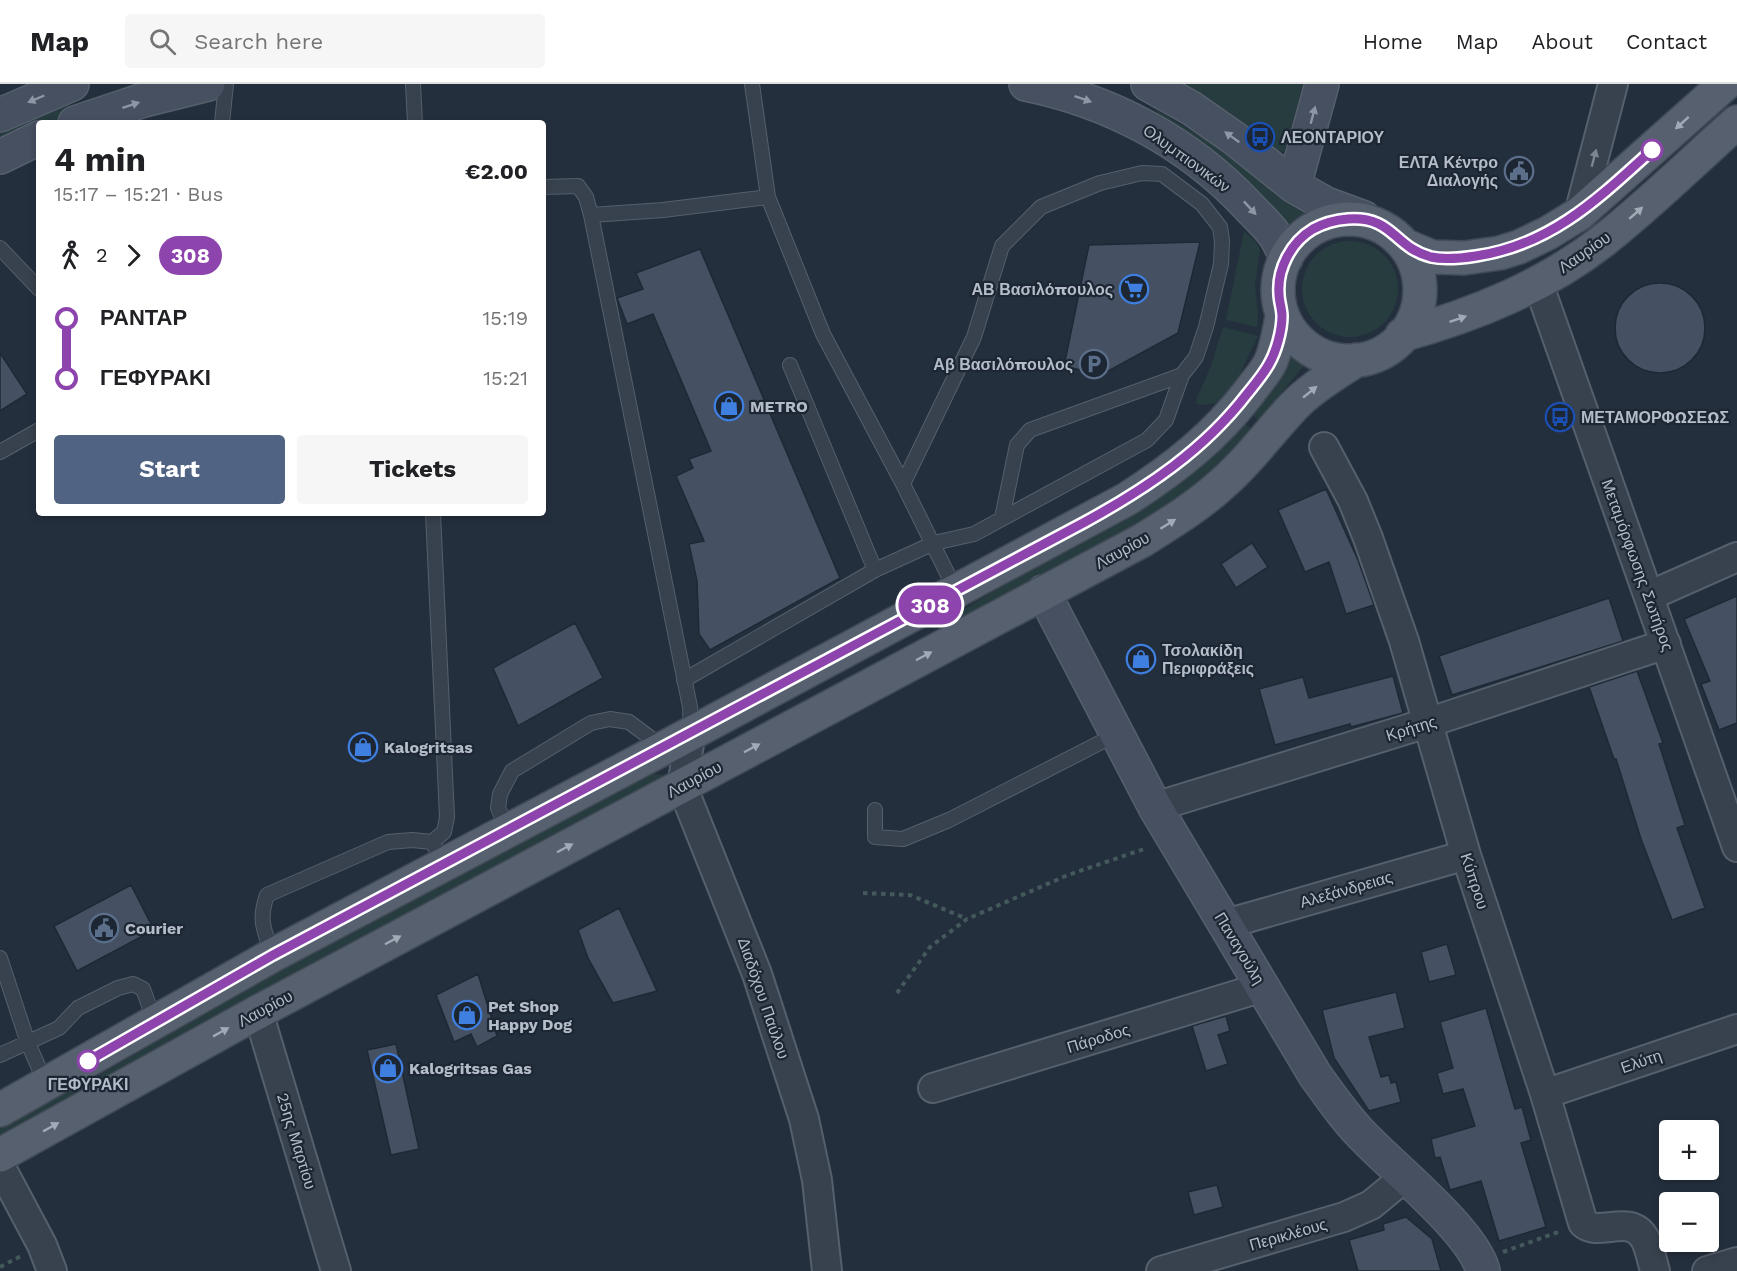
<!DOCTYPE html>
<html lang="en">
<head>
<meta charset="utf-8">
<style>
  body { margin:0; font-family:"Work Sans",sans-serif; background:#f6f6f6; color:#202124; height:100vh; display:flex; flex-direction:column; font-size:22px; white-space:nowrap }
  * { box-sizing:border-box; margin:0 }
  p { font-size:20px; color:#757577 }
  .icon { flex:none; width:33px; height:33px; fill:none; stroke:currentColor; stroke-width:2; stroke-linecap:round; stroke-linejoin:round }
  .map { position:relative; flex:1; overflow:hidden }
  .drawer { position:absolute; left:36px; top:36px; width:510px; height:396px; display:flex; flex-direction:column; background:#fff; border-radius:6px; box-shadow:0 3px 9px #0003 }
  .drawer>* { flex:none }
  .badge { padding:0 12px; border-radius:20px; font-size:21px; line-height:39px }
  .fabs { position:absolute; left:1659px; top:1036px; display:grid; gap:12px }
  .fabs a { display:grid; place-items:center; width:60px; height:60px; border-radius:6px; background:#fff; box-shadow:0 3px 9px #0003; font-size:30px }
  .map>.badge { position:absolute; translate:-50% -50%; box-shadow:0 0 0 3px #fff }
  .legs { display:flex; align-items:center; gap:9px; height:66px; padding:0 18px; font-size:20px }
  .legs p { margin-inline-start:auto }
  .summary { display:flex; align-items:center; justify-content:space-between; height:102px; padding:0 18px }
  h1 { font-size:33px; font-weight:700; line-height:45px }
  .primary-button { display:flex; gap:12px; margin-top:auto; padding:12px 18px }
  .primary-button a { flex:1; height:69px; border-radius:6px; background:#506383; color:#fff; font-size:24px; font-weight:700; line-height:69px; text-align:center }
  .primary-button a+a { background:#f6f6f6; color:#202124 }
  ul { padding:0 18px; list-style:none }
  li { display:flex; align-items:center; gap:21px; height:60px; font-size:22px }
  li i { display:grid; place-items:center; width:9px; height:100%; margin:0 8px; background:currentColor }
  li i::after { content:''; width:15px; height:15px; margin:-8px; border:4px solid; border-radius:50%; background:#fff }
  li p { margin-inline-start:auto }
  li:first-child i { background:linear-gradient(#0000 50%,currentColor 0) }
  li:last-child i { background:linear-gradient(currentColor 50%,#0000 0) }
  header { display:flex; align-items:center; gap:36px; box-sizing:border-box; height:84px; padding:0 30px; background:#fff; border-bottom:2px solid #e0e0e0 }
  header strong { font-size:28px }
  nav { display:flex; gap:33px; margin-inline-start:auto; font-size:21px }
  .search { width:420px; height:54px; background:#f6f6f6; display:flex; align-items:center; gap:15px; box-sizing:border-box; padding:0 21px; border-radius:6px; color:#757577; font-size:22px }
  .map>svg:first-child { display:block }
  .green { fill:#263c3f }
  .building { fill:#455162; stroke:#1f2835; stroke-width:1.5 }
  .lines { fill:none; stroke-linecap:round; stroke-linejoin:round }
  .lane-casing { stroke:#565f6c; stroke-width:16 }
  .street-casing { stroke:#565f6c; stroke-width:32 }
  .secondary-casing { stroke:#565f6c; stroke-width:36 }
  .primary-casing { stroke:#414a57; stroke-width:36 }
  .path { stroke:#44595c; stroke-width:4; stroke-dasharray:4.5 4.5; stroke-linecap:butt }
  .lane { stroke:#38414e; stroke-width:14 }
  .street { stroke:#38414e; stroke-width:28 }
  .secondary { stroke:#465061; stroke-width:33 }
  .primary { stroke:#56606e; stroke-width:33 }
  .oneway { fill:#8e96a5 }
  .oneway2 { fill:#a1aab7 }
  .oneway3 { fill:#7c8592 }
  .line-1-casing { stroke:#fff; stroke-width:14 }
  .line-1 { stroke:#8e44ad; stroke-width:9 }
  .stop-1-dot { fill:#fff; stroke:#8e44ad; stroke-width:3 }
  .labels { text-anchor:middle; stroke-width:4.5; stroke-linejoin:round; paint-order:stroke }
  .poi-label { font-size:16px; font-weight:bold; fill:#b4bcc9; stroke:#1d2633; text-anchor:start }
  .street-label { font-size:16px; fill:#b4bcc9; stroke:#1d2633 }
  .stop-label { font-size:16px; font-weight:bold; fill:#b4bcc9; stroke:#1d2633 }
</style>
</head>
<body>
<header>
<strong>Map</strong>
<div class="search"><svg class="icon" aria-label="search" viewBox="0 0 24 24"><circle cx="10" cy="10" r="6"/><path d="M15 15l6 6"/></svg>Search here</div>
<nav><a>Home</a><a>Map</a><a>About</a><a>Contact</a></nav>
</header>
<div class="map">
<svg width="1737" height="1187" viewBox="0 0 1737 1187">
  <rect width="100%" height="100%" fill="#242f3e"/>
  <path class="green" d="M134 0H169L100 21 53 39H39L0 62V50L3 49 57 26Z
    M1181 0H1303L1284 68C1267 65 1252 45 1238 35 1220 22 1201 11 1181 0Z
    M1155 25 1229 70 1264 99 1310 130 1288 147 1166 41Z
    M1244 147 1256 158 1260 166 1255 202 1258 230 1257 243 1226 236Z
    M1302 205a48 48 0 1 1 96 0a48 48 0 1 1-96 0Z
    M1223 243 1258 252 1239 292 1221 318 1204 321 1197 320 1196 316 1211 282Z
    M1290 270 1305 280 1259 337 1251 329Z
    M1244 338 1253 347 1200 401 1151 433 939 546 937 542 1013 495 1172 405 1215 371Z
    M645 689 671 692 0 1055V1043L91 996 269 892 509 766Z"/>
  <path class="building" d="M1200 158 1178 249 1101 291 1064 282 1089 161Z
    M700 165 840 494 710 566 699 550 697 497 689 460 704 457 676 392 693 384 689 375 711 367 653 230 627 240 617 214 643 205 636 189Z
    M1615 244a45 45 0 1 1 90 0a45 45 0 1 1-90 0Z
    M0 269 27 310 0 327Z
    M1326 405 1358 476 1374 521 1346 530 1329 478 1305 488 1278 426Z
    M1252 459 1268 483 1236 504 1221 480Z
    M1737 512V639L1719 646 1701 600 1710 597 1684 535Z
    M1609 514 1623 557 1452 611 1439 572Z
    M575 539 603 594 518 642 493 584Z
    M1637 587 1663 659 1659 660 1685 741 1677 744 1705 824 1672 836 1641 755 1616 675H1614L1589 603Z
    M1393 592 1403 629 1351 643 1350 640 1275 661 1259 605 1303 593 1309 614Z
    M131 801 154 846 77 887 54 842Z
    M619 824 657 907 613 919 588 874 578 846Z
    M1447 860 1456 891 1429 898 1421 868Z
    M478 890 497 952 477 963 471 950 454 958 436 911Z
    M1396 908 1405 944 1369 953 1381 993 1389 991 1391 999 1396 998 1401 1018 1369 1027 1334 974 1322 926Z
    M1486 924 1515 1025 1522 1023 1531 1056 1521 1059 1546 1143 1499 1157 1481 1097 1450 1106 1440 1073 1435 1074 1431 1055 1475 1042 1463 1005 1443 1010 1437 989 1453 984 1440 938Z
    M1226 932 1230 947 1218 951 1228 980 1206 987 1192 942Z
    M396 960 419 1065 391 1071 367 966Z
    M1217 1101 1223 1123 1194 1131 1188 1108Z
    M1406 1133 1432 1155 1441 1187H1358L1349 1156 1384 1146 1383 1140Z"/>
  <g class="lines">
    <g class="lane-casing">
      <path id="lane" d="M413 0 415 39
        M752 0 768 113 823 250 903 400 956 507
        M222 39 226 0
        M543 103 578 102 586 113 591 131 663 126 768 113
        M591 131 690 623 691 648
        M0 164 39 205
        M790 281 875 486
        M0 368 39 346
        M1002 434 1017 361 1030 346 1182 291
        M684 596 875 486 934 459 974 450 1147 356 1166 336 1182 291 1196 273 1206 243 1221 180 1222 157 1220 143 1202 120 1162 90 1142 89 1100 99 1041 123 1002 162 974 253 903 400
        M875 726V753L903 755 949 736 1117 650
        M508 746 498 724 500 710 512 687 591 639 610 635 629 638 664 664
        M432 758 444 748 447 733 433 429
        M273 871C264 846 258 837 267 811L388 758 412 756 432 758 436 765
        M0 874 28 959 46 1000
        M0 971 59 944 78 924 118 904 133 900 143 905 155 938"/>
    </g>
    <g class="street-casing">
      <path id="street" d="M1579 130 1613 0
        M1538 199 1737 763
        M1324 363 1353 417 1368 454 1404 557 1466 771 1545 1010 1583 1139C1599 1154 1630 1128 1645 1155 1650 1164 1652 1177 1655 1187
        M1649 512 1737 473
        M691 648 682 702 757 890 804 1035 817 1096 827 1187
        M1155 723 1427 639 1666 560
        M1226 840 1466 771
        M258 928 336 1187
        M933 1004 1263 903
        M1545 1010 1737 945
        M0 1082 42 1161 52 1187
        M1161 1187 1344 1133 1371 1121 1405 1093
        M1707 1187 1737 1178"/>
    </g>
    <g class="secondary-casing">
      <path id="secondary" d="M1026 0C1111 17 1189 59 1248 122 1257 132 1269 142 1276 153 1280 159 1283 167 1286 174
        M1148 0 1191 24 1234 54 1294 102 1326 120 1364 134
        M0 31 72 0
        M75 39 144 16 208 0
        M0 73 39 54
        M1294 102 1322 0
        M1043 508 1155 723 1315 991C1331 1013 1347 1037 1367 1056 1397 1087 1473 1148 1483 1187"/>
    </g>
    <g class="primary-casing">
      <path id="primary" d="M1278 206a71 71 0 1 1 142 0a71 71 0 1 1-142 0Z
        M1406 162 1432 173 1464 174 1500 169 1519 163 1548 149 1579 130 1725 0
        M1402 251C1474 231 1544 203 1604 156 1650 120 1693 77 1737 38
        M0 1026 273 871 664 664 1127 415C1175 384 1215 353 1250 307 1257 297 1266 288 1271 277 1277 262 1279 248 1282 233
        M0 1071 258 928 1143 456C1170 439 1198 422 1222 400 1249 377 1269 348 1293 323 1311 304 1334 291 1356 276"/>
    </g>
    <path class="path" d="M863 809 910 811 967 835
      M897 909 930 863 967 835 1068 791 1147 764
      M1503 1168 1561 1147
      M0 1183 21 1172"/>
    <use href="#lane" class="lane"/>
    <use href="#street" class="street"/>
    <use href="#secondary" class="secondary"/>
    <use href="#primary" class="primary"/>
  </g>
  <defs><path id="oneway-solid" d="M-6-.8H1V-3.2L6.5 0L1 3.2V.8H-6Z" transform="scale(1.5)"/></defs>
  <g class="oneway">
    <use href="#oneway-solid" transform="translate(36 15) rotate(157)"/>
    <use href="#oneway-solid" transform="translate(1083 15) rotate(19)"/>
    <use href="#oneway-solid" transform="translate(131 21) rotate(-18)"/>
    <use href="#oneway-solid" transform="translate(1313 31) rotate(-75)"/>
    <use href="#oneway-solid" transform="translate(1232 53) rotate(-144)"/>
    <use href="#oneway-solid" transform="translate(1250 124) rotate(47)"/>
  </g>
  <g class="oneway2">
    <use href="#oneway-solid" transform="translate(1682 39) rotate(138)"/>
    <use href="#oneway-solid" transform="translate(1636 129) rotate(-41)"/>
    <use href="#oneway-solid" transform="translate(1458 235) rotate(-19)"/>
    <use href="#oneway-solid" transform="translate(1310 308) rotate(-39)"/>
    <use href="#oneway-solid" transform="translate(1168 440) rotate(-32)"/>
    <use href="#oneway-solid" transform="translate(924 572) rotate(-28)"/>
    <use href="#oneway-solid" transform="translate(752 664) rotate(-28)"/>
    <use href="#oneway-solid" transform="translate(565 764) rotate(-28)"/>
    <use href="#oneway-solid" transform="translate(393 856) rotate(-28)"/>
    <use href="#oneway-solid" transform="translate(221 948) rotate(-29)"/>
    <use href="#oneway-solid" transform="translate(51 1043) rotate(-29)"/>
  </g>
  <use class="oneway3" href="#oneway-solid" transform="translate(1594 74) rotate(-75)"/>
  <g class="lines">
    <g class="line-1-casing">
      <path id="line-1" d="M88 977 273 871 1085 438C1147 404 1204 366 1247 310 1255 300 1263 291 1269 280 1276 268 1282 247 1282 232 1282 225 1279 217 1279 210 1277 185 1291 158 1313 145 1324 139 1335 136 1348 135 1394 132 1393 163 1431 173 1444 176 1463 174 1476 172 1551 161 1598 115 1652 66"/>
    </g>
    <use href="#line-1" class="line-1"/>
  </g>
  <defs>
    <g id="bus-ring" transform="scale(1.5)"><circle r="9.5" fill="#1d2633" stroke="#1a4fb4" stroke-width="1.5"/><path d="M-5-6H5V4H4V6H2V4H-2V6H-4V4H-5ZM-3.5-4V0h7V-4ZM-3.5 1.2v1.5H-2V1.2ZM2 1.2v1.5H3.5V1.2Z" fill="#1a4fb4"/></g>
    <g id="civic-ring" transform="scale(1.5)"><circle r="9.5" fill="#1d2633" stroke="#5c6f8a" stroke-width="1.5"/><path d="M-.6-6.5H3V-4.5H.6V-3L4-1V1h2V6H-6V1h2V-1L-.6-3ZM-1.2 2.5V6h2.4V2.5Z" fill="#5c6f8a"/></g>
    <g id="supermarket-ring" transform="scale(1.5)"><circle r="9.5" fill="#1d2633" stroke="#3f7fe0" stroke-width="1.5"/><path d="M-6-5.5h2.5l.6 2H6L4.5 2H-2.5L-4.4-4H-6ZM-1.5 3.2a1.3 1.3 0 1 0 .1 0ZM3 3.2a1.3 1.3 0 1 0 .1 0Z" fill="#3f7fe0"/></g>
    <g id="parking-ring" transform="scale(1.5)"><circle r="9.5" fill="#1d2633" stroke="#5c6f8a" stroke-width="1.5"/><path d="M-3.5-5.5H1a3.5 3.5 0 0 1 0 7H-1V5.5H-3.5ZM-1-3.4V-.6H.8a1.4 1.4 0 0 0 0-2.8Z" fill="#5c6f8a"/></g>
    <g id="shop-ring" transform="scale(1.5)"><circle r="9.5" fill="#1d2633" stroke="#3f7fe0" stroke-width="1.5"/><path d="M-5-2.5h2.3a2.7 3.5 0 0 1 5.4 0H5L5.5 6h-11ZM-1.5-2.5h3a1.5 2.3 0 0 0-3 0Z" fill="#3f7fe0"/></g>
  </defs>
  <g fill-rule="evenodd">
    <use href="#bus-ring" x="1260" y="53"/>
    <use href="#civic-ring" x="1519" y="87"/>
    <use href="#supermarket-ring" x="1134" y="205"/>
    <use href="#parking-ring" x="1094" y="280"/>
    <use href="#shop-ring" x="729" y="322"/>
    <use href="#bus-ring" x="1560" y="333"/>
    <use href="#shop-ring" x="1141" y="575"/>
    <use href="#shop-ring" x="363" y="663"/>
    <use href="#civic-ring" x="104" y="844"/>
    <use href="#shop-ring" x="467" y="931"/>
    <use href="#shop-ring" x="388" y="984"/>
  </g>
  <g class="stop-1-dot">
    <circle cx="1652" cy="66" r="10"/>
    <circle cx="88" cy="977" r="10"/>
  </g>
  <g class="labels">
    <g class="poi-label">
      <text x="1281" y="59">ΛΕΟΝΤΑΡΙΟΥ</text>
      <text x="1498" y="84" text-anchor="end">ΕΛΤΑ Κέντρο<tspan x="1498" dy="18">Διαλογής</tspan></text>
      <text x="1113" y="211" text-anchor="end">ΑΒ Βασιλόπουλος</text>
      <text x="1073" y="286" text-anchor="end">Αβ Βασιλόπουλος</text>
      <text x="750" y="328">METRO</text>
      <text x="1581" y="339">ΜΕΤΑΜΟΡΦΩΣΕΩΣ</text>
      <text x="1162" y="572">Τσολακίδη<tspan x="1162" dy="18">Περιφράξεις</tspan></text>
      <text x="384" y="669">Kalogritsas</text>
      <text x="125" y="850">Courier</text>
      <text x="488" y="928">Pet Shop<tspan x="488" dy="18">Happy Dog</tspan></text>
      <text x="409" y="990">Kalogritsas Gas</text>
    </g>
    <g class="street-label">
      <text transform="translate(1187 74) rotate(36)" y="6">Ολυμπιονικών</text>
      <text transform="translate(1584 168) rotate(-35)" y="6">Λαυρίου</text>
      <text transform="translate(1122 466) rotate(-29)" y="6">Λαυρίου</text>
      <text transform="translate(1638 481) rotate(70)" y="6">Μεταμόρφωσης Σωτήρος</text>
      <text transform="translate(1411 644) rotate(-17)" y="6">Κρήτης</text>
      <text transform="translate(694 695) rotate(-28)" y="6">Λαυρίου</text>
      <text transform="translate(1475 797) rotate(72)" y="6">Κύπρου</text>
      <text transform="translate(1346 805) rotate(-16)" y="6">Αλεξάνδρειας</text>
      <text transform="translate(1240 864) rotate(59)" y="6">Παναγούλη</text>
      <text transform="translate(764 914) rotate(71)" y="6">Διαδόχου Παύλου</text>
      <text transform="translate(265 924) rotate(-28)" y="6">Λαυρίου</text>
      <text transform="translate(1098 954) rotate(-17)" y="6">Πάροδος</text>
      <text transform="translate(1641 977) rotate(-19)" y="6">Ελύτη</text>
      <text transform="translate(297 1057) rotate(73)" y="6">25ης Μαρτίου</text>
      <text transform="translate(1288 1150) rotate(-16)" y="6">Περικλέους</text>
    </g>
    <g class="stop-label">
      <text x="88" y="1006">ΓΕΦΥΡΑΚΙ</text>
    </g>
  </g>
</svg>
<div class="fabs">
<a>+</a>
<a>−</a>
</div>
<b class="badge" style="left:930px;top:521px;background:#8e44ad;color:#fff">308</b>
<section class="drawer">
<div class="summary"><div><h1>4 min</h1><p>15:17 – 15:21 · Bus</p></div><b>€2.00</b></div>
<div class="legs"><svg class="icon" aria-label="walk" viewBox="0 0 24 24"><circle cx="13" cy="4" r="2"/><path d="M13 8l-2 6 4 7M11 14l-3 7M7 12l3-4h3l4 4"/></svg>2<svg class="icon" aria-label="forward" viewBox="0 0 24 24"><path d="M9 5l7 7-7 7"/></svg><b class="badge" style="background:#8e44ad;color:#fff">308</b></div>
<ul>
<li><i style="color:#8e44ad"></i><b>ΡΑΝΤΑΡ</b><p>15:19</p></li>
<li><i style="color:#8e44ad"></i><b>ΓΕΦΥΡΑΚΙ</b><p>15:21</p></li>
</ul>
<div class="primary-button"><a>Start</a><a>Tickets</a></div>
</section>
</div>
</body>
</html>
